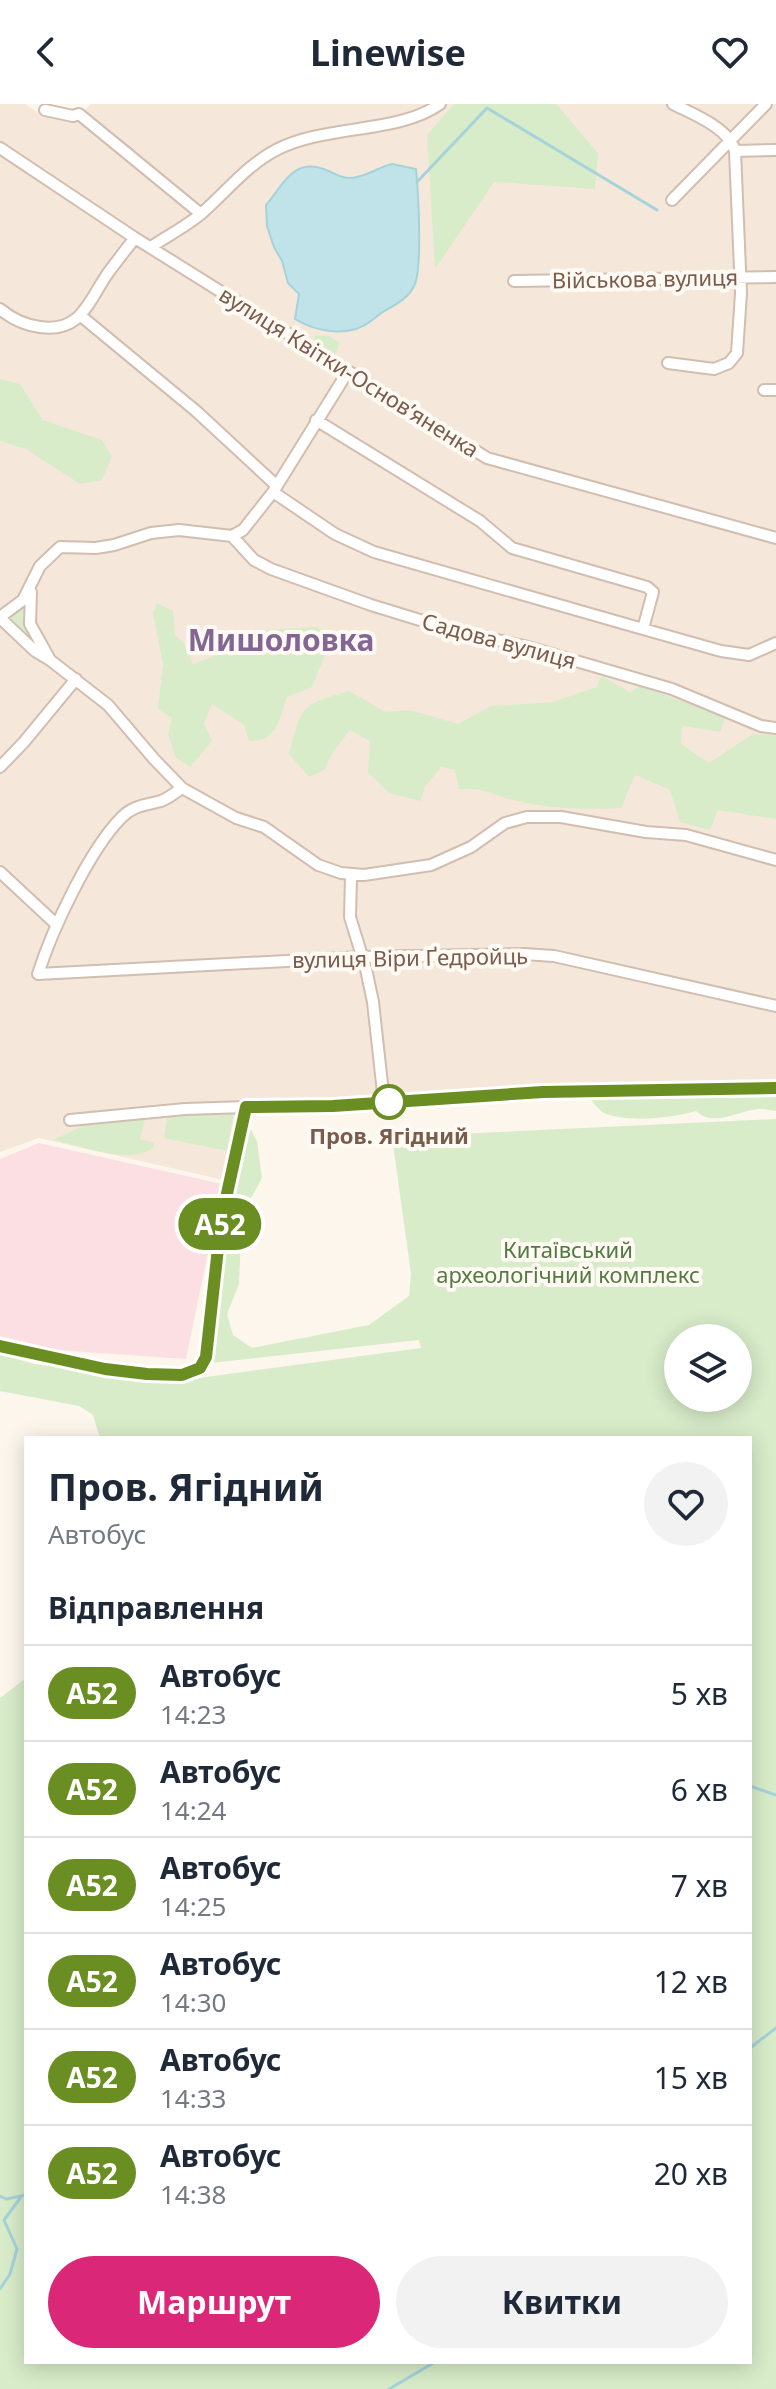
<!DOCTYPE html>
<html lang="uk">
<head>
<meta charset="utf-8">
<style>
  body { margin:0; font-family:"Noto Sans",sans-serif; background:#f2f2f3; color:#1f2937; height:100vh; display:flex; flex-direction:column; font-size:30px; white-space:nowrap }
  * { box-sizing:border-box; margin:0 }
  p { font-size:26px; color:#747a83 }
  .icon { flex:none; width:44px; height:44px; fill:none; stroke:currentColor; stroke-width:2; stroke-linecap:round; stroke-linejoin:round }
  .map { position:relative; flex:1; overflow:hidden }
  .details { position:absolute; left:24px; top:1332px; width:728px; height:928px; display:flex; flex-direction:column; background:#fff; border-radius:0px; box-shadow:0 4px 20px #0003 }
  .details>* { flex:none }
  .badge { padding:0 16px; border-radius:26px; font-size:28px; line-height:52px }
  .fabs { position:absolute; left:664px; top:1220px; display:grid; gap:16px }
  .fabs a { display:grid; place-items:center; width:88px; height:88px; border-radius:50%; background:#fff; box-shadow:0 4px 20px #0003; font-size:40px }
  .map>.badge { position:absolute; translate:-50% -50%; box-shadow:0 0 0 4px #fff }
  h2 { padding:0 24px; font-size:30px; line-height:72px }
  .round { display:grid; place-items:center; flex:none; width:84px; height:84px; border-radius:42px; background:#f2f2f3 }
  .summary { display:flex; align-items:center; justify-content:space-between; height:136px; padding:0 24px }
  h1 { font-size:38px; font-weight:700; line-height:60px }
  .button { display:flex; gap:16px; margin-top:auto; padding:16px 24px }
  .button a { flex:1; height:92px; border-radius:48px; background:#db2777; color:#fff; font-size:32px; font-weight:700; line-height:92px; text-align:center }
  .button a+a { background:#f2f2f3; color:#1f2937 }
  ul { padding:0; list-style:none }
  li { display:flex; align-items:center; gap:24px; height:96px; padding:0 24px; border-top:2px solid #e0e1e3 }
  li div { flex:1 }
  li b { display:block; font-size:30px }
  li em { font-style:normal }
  li .badge { min-width:88px; font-weight:700; text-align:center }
  header { display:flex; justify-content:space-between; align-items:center; height:104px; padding:0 24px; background:#fff; font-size:36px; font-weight:700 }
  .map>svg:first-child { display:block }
  .residential { fill:#f5e8da }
  .medical { fill:#fbdfe3 }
  .green { fill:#d8ecc9; fill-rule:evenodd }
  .water { fill:#bfe3e8; stroke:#a5d3da; stroke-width:2 }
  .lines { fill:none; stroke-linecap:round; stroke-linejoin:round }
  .stream { stroke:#a5d3da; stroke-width:3 }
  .street-casing { stroke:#d1beb0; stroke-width:14 }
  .street { stroke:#fff; stroke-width:10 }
  .line-casing { stroke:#fff; stroke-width:18 }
  .line { stroke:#6b8e23; stroke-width:12 }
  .stop-dot { fill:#fff; stroke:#6b8e23; stroke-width:4 }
  .labels { text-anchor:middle; stroke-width:8; stroke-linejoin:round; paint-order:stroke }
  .street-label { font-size:22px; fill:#7a5c4d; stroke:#fffaf3 }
  .stop-label { font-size:22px; font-weight:bold; fill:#7a5c4d; stroke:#fffaf3 }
  .park-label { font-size:22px; fill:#537a41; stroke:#fffaf3 }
  .district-label { font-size:30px; font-weight:bold; fill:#846695; stroke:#fffaf3 }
</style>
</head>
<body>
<header><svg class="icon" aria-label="back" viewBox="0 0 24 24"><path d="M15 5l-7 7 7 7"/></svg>Linewise<svg class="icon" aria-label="heart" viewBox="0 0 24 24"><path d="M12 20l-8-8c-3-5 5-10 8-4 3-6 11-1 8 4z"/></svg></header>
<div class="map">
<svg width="776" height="2285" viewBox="0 0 776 2285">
  <rect width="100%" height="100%" fill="#fdf6ec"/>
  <path class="residential" d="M0 0H25L39 9 77 14 91 0H776V993L580 995 246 1010 224 1076 39 1034 0 1048Z"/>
  <path class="medical" d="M39 1039 222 1080 186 1255 57 1246 0 1232V1055Z"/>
  <path class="green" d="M454 0H556L598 49 595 85 494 78 435 165 427 31Z
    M315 231 329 232 340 239 334 252 314 238Z
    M0 275 20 280 43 316 102 336 112 352 102 376 80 380 26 345 0 337Z
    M27 495 25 521 37 547 15 525 9 510Z
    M157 499 173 507 175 531 183 538 193 560 255 536 263 526 317 523 331 536 312 583 287 593C278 616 279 637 249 637L244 621 212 600 204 619 212 637 190 663 176 654 168 630 172 614 158 605 163 560 153 509Z
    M601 572 630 588 640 582 725 613 720 628 682 622 681 640 709 659 753 630 776 631V715L718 706 710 726 680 718 670 686 635 671 621 704C586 706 548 705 514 696 489 690 487 684 459 685L455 666 441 663 425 683 420 697 389 689 368 668 370 637 350 626 333 648 324 666 309 673 289 650C302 602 300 601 349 587L386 608 410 606 458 620 491 602 553 598 597 583Z
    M776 993V1007C770 1006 763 1004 757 1005 737 1008 713 1023 696 1007 671 1014 628 1019 604 1009 599 1006 594 999 590 995Z
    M234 1008 227 1047 164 1034 167 1013Z
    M130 1014 145 1015 140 1035 154 1039V1043C132 1062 81 1042 53 1036L87 1020Z
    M776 1015V2285H0V1594L26 1574V2258H750V1334H100L93 1311 79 1302 0 1287V1250L34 1260 170 1278 421 1244 419 1236 210 1259C209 1181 228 1098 250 1024L257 1037 262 1074 242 1111 239 1180 227 1210 233 1231 252 1244 369 1221 409 1192 411 1170 392 1033ZM678 1234H738V1294H678Z"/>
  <path class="water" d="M392 60 416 65C418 85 423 166 414 182 409 193 397 200 386 206 380 209 377 213 371 217 350 234 316 228 295 215L299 190 288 179 282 157 274 143 267 122 266 101C282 83 293 52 326 66 335 69 340 74 350 74 365 74 378 63 392 60Z"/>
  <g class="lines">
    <path class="stream" d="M118 35 132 46
      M417 78 487 4 657 106
      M750 1682 776 1691
      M750 1944 776 1924
      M0 2092 6 2095 26 2091
      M0 2185 10 2170 17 2145 4 2116 21 2093
      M389 2285 435 2258"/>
    <g class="street-casing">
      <path id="street" d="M673 0C693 10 729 24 735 47L776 46
        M45 6 73 12 79 10 201 110
        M0 44 135 134 487 354 776 434
        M672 96 766 0
        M151 143C167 132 187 122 202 109 226 88 247 61 276 46 326 20 398 30 440 0
        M514 177 776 173
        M0 205C12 215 25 221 40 223 81 229 88 198 108 169 117 157 126 145 135 134
        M81 212 196 307 277 382
        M668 259 714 265 729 259 737 249 741 189 735 47
        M764 286H776
        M316 316 480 417 512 444 647 483 653 488 643 525 721 547 749 551 776 539
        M273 388 335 430 374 448 643 525
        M232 432 254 456 271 465 371 501 446 524 528 543 672 585 761 622 776 624
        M31 488 30 520 49 554
        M0 513 23 496 40 462 60 443 96 444 114 441 151 429 179 426 232 432 243 426 273 388 347 269
        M0 514 35 547 50 556 108 601 154 655 182 684 236 714 264 723 318 761 341 769 364 771 431 761 471 743 505 719 527 713H561L646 728 686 731 776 756
        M0 663 24 638 76 575
        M182 684C176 688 169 694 161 697 147 701 134 701 122 713 89 746 52 826 38 870L362 853 524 850 554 852 776 902
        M0 768 57 821
        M351 772 350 813 366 865 373 898 384 998
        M70 1016 185 1005 246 1003
        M0 1242 105 1265 147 1270 182 1271 200 1264 206 1253 221 1117 246 1003 333 1002 543 988 776 984"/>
    </g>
    <use href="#street" class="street"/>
  </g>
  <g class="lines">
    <g class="line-casing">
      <path id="line" d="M0 1242 105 1265 147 1270 182 1271 200 1264 206 1253 221 1117 246 1003 333 1002 543 988 776 984"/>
    </g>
    <use href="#line" class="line"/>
  </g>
  <circle class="stop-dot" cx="389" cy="998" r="16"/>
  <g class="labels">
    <g class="street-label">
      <text transform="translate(645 175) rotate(-1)" y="8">Військова вулиця</text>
      <text transform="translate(349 268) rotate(32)" y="8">вулиця Квітки-Основ’яненка</text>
      <text transform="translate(499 537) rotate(15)" y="8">Садова вулиця</text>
      <text transform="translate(410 854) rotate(-1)" y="8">вулиця Віри Ґедройць</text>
    </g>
    <g class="stop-label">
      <text x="389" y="1040">Пров. Ягідний</text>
    </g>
    <g class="park-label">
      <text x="568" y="1154">Китаївський<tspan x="568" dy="25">археологічний комплекс</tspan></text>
    </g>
    <g class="district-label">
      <text x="281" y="547">Мишоловка</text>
    </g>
  </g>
</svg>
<div class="fabs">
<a><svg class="icon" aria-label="layers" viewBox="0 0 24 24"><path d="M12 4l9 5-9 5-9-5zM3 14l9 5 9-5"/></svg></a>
</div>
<b class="badge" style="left:220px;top:1120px;background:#6b8e23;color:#fff">А52</b>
<section class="details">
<div class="summary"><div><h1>Пров. Ягідний</h1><p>Автобус</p></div><a class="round"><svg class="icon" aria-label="heart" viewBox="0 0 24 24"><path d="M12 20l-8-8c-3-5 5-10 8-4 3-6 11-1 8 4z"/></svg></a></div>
<h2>Відправлення</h2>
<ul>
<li><span class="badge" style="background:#6b8e23;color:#fff">А52</span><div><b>Автобус</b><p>14:23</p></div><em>5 хв</em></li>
<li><span class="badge" style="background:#6b8e23;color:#fff">А52</span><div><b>Автобус</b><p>14:24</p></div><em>6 хв</em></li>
<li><span class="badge" style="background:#6b8e23;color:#fff">А52</span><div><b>Автобус</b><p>14:25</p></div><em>7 хв</em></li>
<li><span class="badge" style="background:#6b8e23;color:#fff">А52</span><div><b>Автобус</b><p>14:30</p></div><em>12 хв</em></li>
<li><span class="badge" style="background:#6b8e23;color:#fff">А52</span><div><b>Автобус</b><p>14:33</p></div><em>15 хв</em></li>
<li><span class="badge" style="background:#6b8e23;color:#fff">А52</span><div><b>Автобус</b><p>14:38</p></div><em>20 хв</em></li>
</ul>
<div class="button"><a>Маршрут</a><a>Квитки</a></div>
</section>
</div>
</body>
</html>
